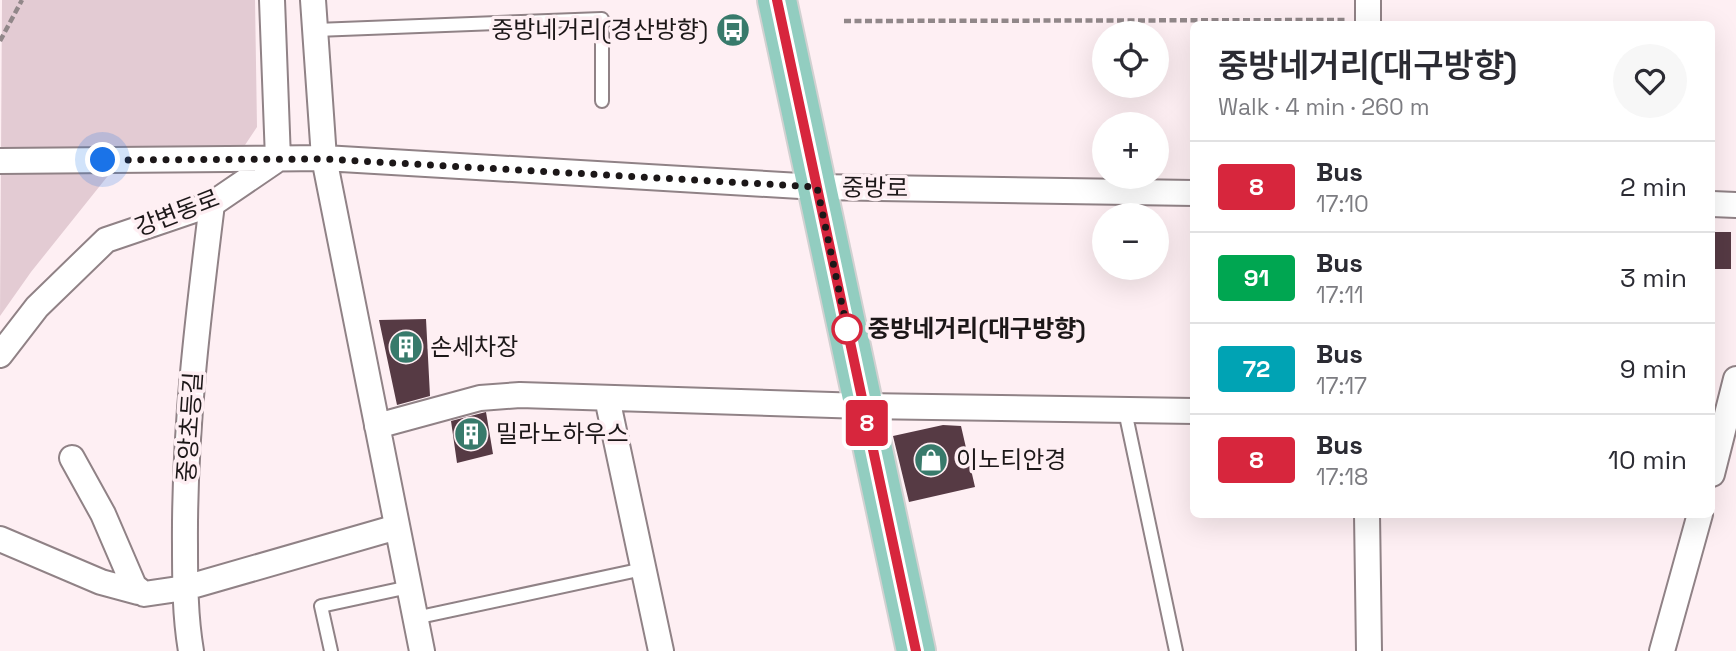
<!DOCTYPE html>
<html lang="en">
<head>
<meta charset="utf-8">
<style>
  body { margin:0; font-family:"Space Grotesk","Noto Sans KR",sans-serif; background:#f7f7f7; color:#2b2b33; height:100vh; display:flex; flex-direction:column; font-size:26px; white-space:nowrap }
  * { box-sizing:border-box; margin:0 }
  p { font-size:23px; color:#7c7c81 }
  .icon { flex:none; width:38px; height:38px; fill:none; stroke:currentColor; stroke-width:2; stroke-linecap:round; stroke-linejoin:round }
  .map { position:relative; flex:1; overflow:hidden }
  .details { position:absolute; left:1190px; top:21px; width:525px; height:497px; display:flex; flex-direction:column; background:#fff; border-radius:10px; box-shadow:0 7px 28px #0002 }
  .details>* { flex:none }
  .badge { padding:0 14px; border-radius:5px; font-size:24px; line-height:46px }
  .controls { position:absolute; left:1092px; top:21px; display:grid; gap:14px }
  .controls a { display:grid; place-items:center; width:77px; height:77px; border-radius:50%; background:#fff; box-shadow:0 7px 28px #0002; font-size:35px }
  .you { position:absolute; width:35px; height:35px; margin:-18px; border:5px solid #fff; border-radius:50%; background:#1a73e8; box-shadow:0 0 0 10px #1a73e833 }
  .map>.badge { position:absolute; translate:-50% -50%; box-shadow:0 0 0 4px #fff }
  .round { display:grid; place-items:center; flex:none; width:74px; height:74px; border-radius:37px; background:#f7f7f7 }
  .overview { display:flex; align-items:center; justify-content:space-between; height:119px; padding:0 28px }
  h1 { font-size:33px; font-weight:600; line-height:52px }
  ul { padding:0; list-style:none }
  li { display:flex; align-items:center; gap:21px; height:91px; padding:0 28px; border-top:2px solid #e1e1e2 }
  li div { flex:1 }
  li b { display:block; font-size:26px }
  li em { font-style:normal }
  li .badge { min-width:77px; font-weight:700; text-align:center }
  .map>svg:first-child { display:block }
  .green { fill:#e3cbd3 }
  .building { fill:#563a44 }
  .lines { fill:none; stroke-linecap:round; stroke-linejoin:round }
  .service-casing { stroke:#908286; stroke-width:16 }
  .minor-casing { stroke:#908286; stroke-width:28 }
  .primary-casing { stroke:#d2d1d1; stroke-width:42 }
  .path { stroke:#918789; stroke-width:4.5; stroke-dasharray:7 3.5; stroke-linecap:butt }
  .service { stroke:#fff; stroke-width:12 }
  .minor { stroke:#fff; stroke-width:24 }
  .primary { stroke:#92cdc0; stroke-width:38 }
  .line-casing { stroke:#fff; stroke-width:16 }
  .line { stroke:#d7263d; stroke-width:10 }
  .walk { stroke:#1c1718; stroke-width:7; stroke-dasharray:0 12.6 }
  .stop-dot { fill:#fff; stroke:#d7263d; stroke-width:3.5 }
  .labels { text-anchor:middle; stroke-width:7; stroke-linejoin:round; paint-order:stroke }
  .poi-label { font-size:24px; fill:#1c1718; stroke:#feeff3; text-anchor:start }
  .street-label { font-size:24px; fill:#1c1718; stroke:#feeff3 }
  .stop-label { font-size:24px; font-weight:bold; fill:#1c1718; stroke:#feeff3; text-anchor:start }
</style>
</head>
<body>
<div class="map">
<svg width="1736" height="651" viewBox="0 0 1736 651">
  <rect width="100%" height="100%" fill="#feeff3"/>
  <path class="green" d="M2 0H255L257 127 243 148 131 147 31 272 0 316Z"/>
  <path class="building" d="M1712 232H1731V269H1712Z
    M426 319 430 396 397 405 379 320Z
    M486 412 493 454 457 463 451 421Z
    M943 425 961 426 975 487 909 502 893 436Z"/>
  <g class="lines">
    <g class="service-casing">
      <path id="service" d="M316 30 602 19V101
        M1125 411 1176 651
        M415 618 643 569
        M331 651 321 606 409 587"/>
    </g>
    <g class="minor-casing">
      <path id="minor" d="M313 0 324 158 422 651
        M1368 24V0
        M0 161 324 158 817 187 1194 193
        M1712 204 1736 205
        M0 355 37 307 106 240 212 204 278 159 272 0
        M607 398 661 651
        M377 426 480 398 520 395 863 406 1194 411
        M72 458 103 514 134 586 144 594 185 588 397 527
        M1712 474 1736 379
        M1367 514 1369 651
        M0 539 101 582 138 592
        M191 651C185 616 185 580 185 545 184 431 198 317 212 204
        M1662 651 1700 514"/>
    </g>
    <g class="primary-casing">
      <path id="primary" d="M777 0 916 651"/>
    </g>
    <path class="path" d="M844 21 1347 20
      M0 41 22 0"/>
    <use href="#service" class="service"/>
    <use href="#minor" class="minor"/>
    <use href="#primary" class="primary"/>
  </g>
  <g class="lines">
    <g class="line-casing">
      <path id="line" d="M777 0 916 651"/>
    </g>
    <use href="#line" class="line"/>
    <path class="walk" d="M103 160 324 159 817 187 848 333 847 329"/>
  </g>
  <defs>
    <g id="bus-disc" transform="scale(1.75)"><circle r="9.5" fill="#387a6b" stroke="#feeff3"/><path d="M-5-6H5V4H4V6H2V4H-2V6H-4V4H-5ZM-3.5-4V0h7V-4ZM-3.5 1.2v1.5H-2V1.2ZM2 1.2v1.5H3.5V1.2Z" fill="#fff"/></g>
    <g id="building-disc" transform="scale(1.75)"><circle r="9.5" fill="#387a6b" stroke="#feeff3"/><path d="M-4-6H4V6H1V3H-1V6H-4ZM-2.5-4.3h1.7v1.8h-1.7ZM.8-4.3h1.7v1.8H.8ZM-2.5-1h1.7V.8h-1.7ZM.8-1h1.7V.8H.8Z" fill="#fff"/></g>
    <g id="shop-disc" transform="scale(1.75)"><circle r="9.5" fill="#387a6b" stroke="#feeff3"/><path d="M-5-2.5h2.3a2.7 3.5 0 0 1 5.4 0H5L5.5 6h-11ZM-1.5-2.5h3a1.5 2.3 0 0 0-3 0Z" fill="#fff"/></g>
  </defs>
  <g fill-rule="evenodd">
    <use href="#bus-disc" x="733" y="30"/>
    <use href="#building-disc" x="406" y="347"/>
    <use href="#building-disc" x="471" y="434"/>
    <use href="#shop-disc" x="931" y="460"/>
  </g>
  <circle class="stop-dot" cx="847" cy="329" r="14"/>
  <g class="labels">
    <g class="poi-label">
      <text x="708" y="38" text-anchor="end">중방네거리(경산방향)</text>
      <text x="430" y="355">손세차장</text>
      <text x="496" y="442">밀라노하우스</text>
      <text x="956" y="468">이노티안경</text>
    </g>
    <g class="street-label">
      <text transform="translate(875 188) rotate(1)" y="8">중방로</text>
      <text transform="translate(177 213) rotate(-21)" y="8">강변동로</text>
      <text transform="translate(190 427) rotate(-86)" y="8">중앙초등길</text>
    </g>
    <g class="stop-label">
      <text x="868" y="337">중방네거리(대구방향)</text>
    </g>
  </g>
</svg>
<div class="controls">
<a><svg class="icon" aria-label="locate" viewBox="0 0 24 24"><circle cx="12" cy="12" r="6"/><path d="M12 2v4M12 18v4M2 12h4M18 12h4"/></svg></a>
<a>+</a>
<a>−</a>
</div>
<div class="you" style="left:103px;top:160px"></div>
<b class="badge" style="left:867px;top:423px;background:#d7263d;color:#fff">8</b>
<section class="details">
<div class="overview"><div><h1>중방네거리(대구방향)</h1><p>Walk · 4 min · 260 m</p></div><a class="round"><svg class="icon" aria-label="heart" viewBox="0 0 24 24"><path d="M12 20l-8-8c-3-5 5-10 8-4 3-6 11-1 8 4z"/></svg></a></div>
<ul>
<li><span class="badge" style="background:#d7263d;color:#fff">8</span><div><b>Bus</b><p>17:10</p></div><em>2 min</em></li>
<li><span class="badge" style="background:#00a651;color:#fff">91</span><div><b>Bus</b><p>17:11</p></div><em>3 min</em></li>
<li><span class="badge" style="background:#00a3b4;color:#fff">72</span><div><b>Bus</b><p>17:17</p></div><em>9 min</em></li>
<li><span class="badge" style="background:#d7263d;color:#fff">8</span><div><b>Bus</b><p>17:18</p></div><em>10 min</em></li>
</ul>
</section>
</div>
</body>
</html>
